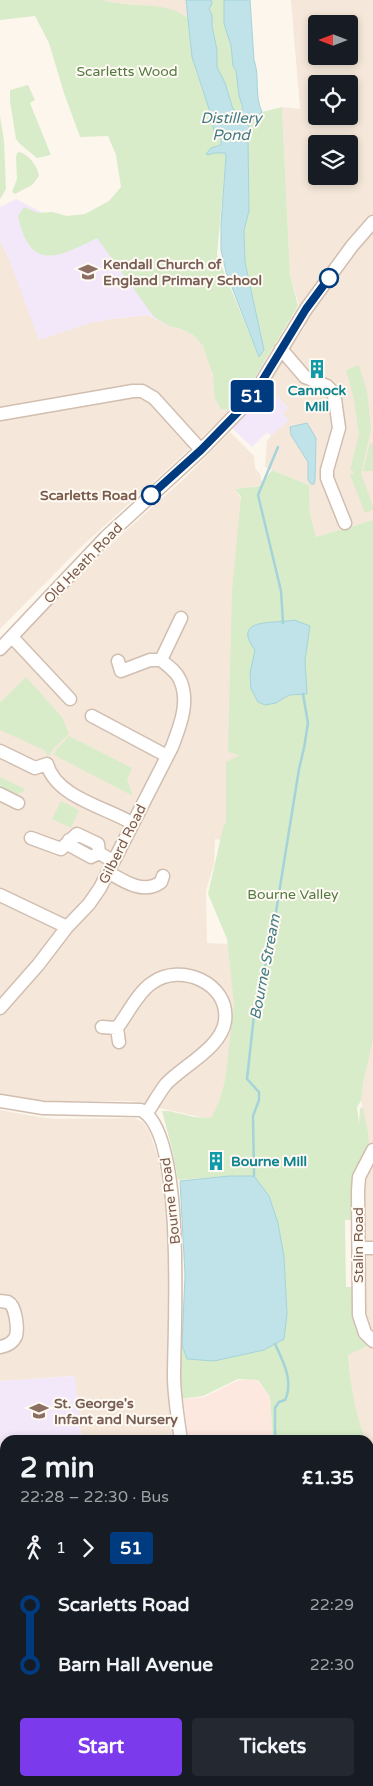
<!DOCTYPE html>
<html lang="en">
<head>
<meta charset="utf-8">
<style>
  body { margin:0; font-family:"Varela Round",sans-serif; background:#242831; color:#f1f3f6; height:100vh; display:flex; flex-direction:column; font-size:19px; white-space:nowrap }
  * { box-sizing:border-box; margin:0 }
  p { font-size:16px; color:#9ea1a6 }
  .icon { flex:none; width:28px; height:28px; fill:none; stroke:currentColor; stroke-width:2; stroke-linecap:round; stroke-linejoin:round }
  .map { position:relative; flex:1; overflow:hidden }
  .panel { position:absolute; left:0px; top:1435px; width:374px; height:351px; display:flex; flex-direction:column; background:#171b24; border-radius:15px 15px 0 0; box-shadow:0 2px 8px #0003 }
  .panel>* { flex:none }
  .badge { padding:0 10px; border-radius:4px; font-size:18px; line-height:32px }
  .needle { width:32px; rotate:270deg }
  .buttons { position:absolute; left:308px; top:15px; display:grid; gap:10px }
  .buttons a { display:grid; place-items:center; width:50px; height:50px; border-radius:5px; background:#171b24; box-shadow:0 2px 8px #0003; font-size:25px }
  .map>.badge { position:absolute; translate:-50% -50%; box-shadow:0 0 0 2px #fff }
  .legs { display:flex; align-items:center; gap:8px; height:55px; padding:0 20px; font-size:16px }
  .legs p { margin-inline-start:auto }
  .headline { display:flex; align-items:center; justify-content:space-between; height:85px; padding:0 20px }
  h1 { font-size:28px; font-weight:800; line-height:38px }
  .action { display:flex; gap:10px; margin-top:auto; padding:10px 20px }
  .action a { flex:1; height:58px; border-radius:5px; background:#7c3aed; color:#fff; font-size:20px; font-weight:800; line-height:58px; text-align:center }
  .action a+a { background:#242831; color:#f1f3f6 }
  ul { padding:0 20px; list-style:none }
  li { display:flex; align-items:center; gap:18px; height:60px; font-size:19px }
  li i { display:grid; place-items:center; width:8px; height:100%; margin:0 6px; background:currentColor }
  li i::after { content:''; width:12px; height:12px; margin:-6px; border:4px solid; border-radius:50%; background:#171b24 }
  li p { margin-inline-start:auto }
  li:first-child i { background:linear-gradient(#0000 50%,currentColor 0) }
  li:last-child i { background:linear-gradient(currentColor 50%,#0000 0) }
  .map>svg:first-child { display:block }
  .residential { fill:#f5e8da; fill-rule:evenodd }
  .commercial { fill:#fde8e0 }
  .education { fill:#f3e8fa }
  .green { fill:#d8ecc9 }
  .water { fill:#bfe3e8; stroke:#a5d3da }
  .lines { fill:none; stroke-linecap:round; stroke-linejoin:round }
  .stream { stroke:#a5d3da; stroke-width:2.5 }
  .minor-casing { stroke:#d1beb0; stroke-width:15 }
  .major-casing { stroke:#dad1cd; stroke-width:19 }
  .minor { stroke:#fff; stroke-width:12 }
  .major { stroke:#fbd9a5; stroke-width:16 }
  .line-1-casing { stroke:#fff; stroke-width:11 }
  .line-1 { stroke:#003b80; stroke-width:8 }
  .stop-1-dot { fill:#fff; stroke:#003b80; stroke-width:2.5 }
  .labels { text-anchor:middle; stroke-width:4; stroke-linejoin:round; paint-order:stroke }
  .park-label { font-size:14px; fill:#537a41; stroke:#fffaf3 }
  .education-label { font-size:14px; font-weight:bold; fill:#785e54; stroke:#fffaf3; text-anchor:start }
  .culture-label { font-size:14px; font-weight:bold; fill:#0d838f; stroke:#fffaf3 }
  .stop-label { font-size:14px; font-weight:bold; fill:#7a5c4d; stroke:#fffaf3; text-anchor:end }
  .street-label { font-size:14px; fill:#7a5c4d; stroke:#fffaf3 }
  .water-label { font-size:15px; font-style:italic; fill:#437c86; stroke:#fffaf3 }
</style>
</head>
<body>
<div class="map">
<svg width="373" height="1786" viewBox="0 0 373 1786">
  <rect width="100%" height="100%" fill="#fdf6ec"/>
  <path class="residential" d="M103 0H186L188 18 174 11 147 6 115 3Z
    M291 0H373V520L316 537 310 514 309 485 265 467 267 441 271 436 264 428 288 408 265 385 305 327 290 274 282 107 300 109ZM316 24H349V56H316ZM316 84H349V116H316ZM316 144H349V176H316Z
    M0 241 8 256 97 322 111 319 148 315 171 327 179 328 193 335 203 346 207 354 215 384V399L221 409 230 410 185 453 80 548 0 629Z
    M230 432 254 456 255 468 260 474 263 485 235 489 245 505 247 749 239 758 226 762V841L215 839 214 864 206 891 207 943 251 945 223 1122 159 1108 146 1103 130 1101H44L0 1094V655L101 553 185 478Z
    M373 1040V1457L369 1447V1440H366L358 1423 352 1395 348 1354 367 1346 360 1336 355 1321 352 1302 368 1132 361 1101 363 1084Z
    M0 1110 38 1117 56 1119 134 1118 143 1122 149 1130 158 1157 168 1215V1384L173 1440H82L74 1376 0 1381Z
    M5 1677V1781H262L273 1786H0V1683Z"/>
  <path class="commercial" d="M239 1380H257L270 1397 273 1440H189L183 1399 204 1397Z"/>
  <path class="education" d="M16 199 41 212 54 246 99 231 193 335 179 328 171 327 148 315 111 319 97 322 96 321 39 340 8 256 0 241V207Z
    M265 385 288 408 282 413 289 420 271 436 267 432 252 447 231 427Z
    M75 1376 82 1440H5V1493L0 1494V1381Z"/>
  <path class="green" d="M0 0H103C126 7 151 3 174 10 179 12 184 16 188 18L192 56 196 71 210 112 214 131 221 138V145L211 148 214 153H225L226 156 217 255 259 357 264 350 245 262 244 230 249 211 248 141 249 124 262 112 282 107 290 274 298 306 249 387 230 410 221 409 215 399 213 375 203 346 193 335 179 328 171 327 154 317 97 238C57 258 30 272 18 216L24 207 38 213 52 212 67 216 85 214 109 201 121 187 116 155 108 136 80 137 64 93 49 43 35 16 0 20Z
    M211 0H224V24L231 45 233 66 236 71 239 96 243 108 239 113 233 109 225 83 217 67V50L212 26V15L209 9 212 3Z
    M28 85 35 100 30 103 51 155 37 158 20 144 16 139 10 101V90Z
    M0 116 4 141 6 189 0 199Z
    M19 152C29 154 38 167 39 176L32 185 15 194 12 192 17 179 16 157 17 153Z
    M359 365 367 392 371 429 361 474 373 506V510L365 513 350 475 354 473 353 471 350 470 359 434 353 395 346 370Z
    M370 443H373V471H363Z
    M272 470 309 485 310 514 316 537 373 520V1040L363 1084 361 1101 357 1107 359 1124 360 1108 363 1107 368 1132 369 1147 354 1220H345L346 1287H352C354 1309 355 1327 367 1346L348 1355C351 1385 354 1412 366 1440H273L270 1397 258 1380 238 1379 203 1396 181 1399V1346L287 1314 284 1256 278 1223 269 1196 229 1176 178 1180 172 1149 162 1111H169L194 1117 211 1118 219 1102 225 1081 234 1004 227 939 208 894 224 824 226 823V762L240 755 228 752 232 590 241 497 235 489 260 486Z
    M26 677 62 717 69 734 53 749 50 755H46V751L0 730V703Z
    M69 736 132 768 127 780 133 796 54 755 56 750Z
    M0 777 25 789 23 792 12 796 0 790Z
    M61 801 79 810 71 828 52 819Z
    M5 1493V1640L0 1617V1494Z
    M373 1528V1786H273L262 1781H369V1529Z"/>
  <path class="water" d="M186 0H211L212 3 209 9 212 15V26L217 50V67L225 83 233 109 239 112 243 108 239 96 236 71 233 66 231 45 224 24V0H250L254 60C260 76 254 95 262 112L249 124 248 141 249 211 244 230 245 262 264 350 259 357 226 272 221 250V224L226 156 225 153H214L208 155 206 154 211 148 221 145V138L214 131 210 112 192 57Z
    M307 423 316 438 315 480 314 484H311L308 480V462L291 435 290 427Z
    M294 620 310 626 305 660 307 694 289 695 276 703 265 705 258 702 251 689 250 673 255 650C230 617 276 624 294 620Z
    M229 1176H254L269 1196 278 1223 281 1240 284 1256 287 1314 284 1339 264 1350 214 1361 187 1359 182 1345 185 1275 180 1181Z"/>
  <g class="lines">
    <path class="stream" d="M278 447 258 495 281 591 283 623
      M254 1176 253 1116 259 1100V1092L247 1079 255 1006 271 943 299 769 304 748 308 723 303 694
      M275 1440V1408L279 1402 285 1400C294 1381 283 1361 275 1344"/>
    <g class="minor-casing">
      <path id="minor" d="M281 349 305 377 327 386 332 391 335 399 339 428 327 470V478L345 523
        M0 414 133 391H142L154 398 201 450
        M12 637 70 699
        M0 649 106 537 201 450 242 408 256 391 306 309 352 246 373 222
        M161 660 181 618
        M92 716 167 756
        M0 751 35 768 47 764C56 797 105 807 132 823
        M0 794 18 803
        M31 838 61 849 77 834 98 844 99 853 113 861
        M69 840 71 846 91 857 99 853
        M108 872C123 881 144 895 161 882L163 876
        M0 895 67 927
        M0 1008 38 965 67 927 89 904 100 888 172 747C180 726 190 702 180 680 177 672 168 666 161 660H150L121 671 118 661
        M102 1027 117 1028
        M119 1042 117 1028C127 1015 138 992 152 983 180 962 230 983 225 1021 222 1047 183 1066 166 1084 159 1093 153 1104 147 1113
        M0 1101 43 1108 141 1110C186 1133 174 1327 174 1376 174 1397 178 1419 181 1440
        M373 1150 359 1177 358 1191 359 1315 365 1333 373 1341
        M359 1248H373
        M0 1301C1 1301 7 1302 8 1302 16 1306 18 1328 16 1336 13 1343 6 1346 0 1347
        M108 1781H109
        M153 1786 158 1781
        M193 1786 196 1781"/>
    </g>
    <g class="major-casing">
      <path id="major" d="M369 1523 373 1522
        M0 1668 5 1663"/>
    </g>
    <use href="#minor" class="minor"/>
    <use href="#major" class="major"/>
  </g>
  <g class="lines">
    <g class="line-1-casing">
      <path id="line-1" d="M151 495 201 450 242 408 256 391 306 309 329 278"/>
    </g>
    <use href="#line-1" class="line-1"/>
  </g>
  <defs>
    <g id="school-bare" transform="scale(1.5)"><path d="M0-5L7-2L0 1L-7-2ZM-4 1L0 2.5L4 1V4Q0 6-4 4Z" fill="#8d6e63" stroke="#fffaf3" stroke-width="2.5" paint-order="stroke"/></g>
    <g id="building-bare" transform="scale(1.5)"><path d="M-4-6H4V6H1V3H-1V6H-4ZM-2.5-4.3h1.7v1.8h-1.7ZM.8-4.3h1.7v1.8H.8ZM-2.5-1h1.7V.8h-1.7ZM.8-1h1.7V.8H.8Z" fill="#0f9aa8" stroke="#fffaf3" stroke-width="2.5" paint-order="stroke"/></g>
  </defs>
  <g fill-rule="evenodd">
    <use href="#school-bare" x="88" y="272"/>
    <use href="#building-bare" x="317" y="369"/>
    <use href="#building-bare" x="216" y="1161"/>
    <use href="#school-bare" x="39" y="1411"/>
  </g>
  <g class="stop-1-dot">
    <circle cx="329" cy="278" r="9"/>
    <circle cx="151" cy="495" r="9"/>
  </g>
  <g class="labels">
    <g class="park-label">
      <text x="127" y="76">Scarletts Wood</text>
      <text x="293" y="899">Bourne Valley</text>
    </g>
    <g class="education-label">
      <text x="103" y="269">Kendall Church of<tspan x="103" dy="16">England Primary School</tspan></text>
      <text x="54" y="1408">St. George's<tspan x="54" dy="16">Infant and Nursery</tspan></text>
    </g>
    <g class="culture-label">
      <text x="317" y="395">Cannock<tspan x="317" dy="16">Mill</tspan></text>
      <text x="231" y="1166" text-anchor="start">Bourne Mill</text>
    </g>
    <g class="stop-label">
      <text x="137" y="500">Scarletts Road</text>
    </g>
    <g class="street-label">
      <text transform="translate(83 563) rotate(-46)" y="5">Old Heath Road</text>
      <text transform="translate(122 844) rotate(-63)" y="5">Gilberd Road</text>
      <text transform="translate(170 1201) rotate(-97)" y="5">Bourne Road</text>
      <text transform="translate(358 1245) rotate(-90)" y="5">Stalin Road</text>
    </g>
    <g class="water-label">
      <text x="231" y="123">Distillery<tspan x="231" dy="17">Pond</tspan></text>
      <text transform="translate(265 967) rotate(-79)" y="5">Bourne Stream</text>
    </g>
  </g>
</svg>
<div class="buttons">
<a><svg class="needle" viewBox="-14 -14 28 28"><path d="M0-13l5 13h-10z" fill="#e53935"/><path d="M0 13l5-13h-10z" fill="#9ea1a6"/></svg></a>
<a><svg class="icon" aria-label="locate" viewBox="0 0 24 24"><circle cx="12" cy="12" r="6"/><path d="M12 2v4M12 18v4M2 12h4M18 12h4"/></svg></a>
<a><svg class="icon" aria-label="layers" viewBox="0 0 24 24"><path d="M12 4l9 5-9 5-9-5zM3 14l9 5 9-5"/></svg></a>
</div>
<b class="badge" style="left:252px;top:396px;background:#003b80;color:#fff">51</b>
<section class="panel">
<div class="headline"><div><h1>2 min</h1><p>22:28 – 22:30 · Bus</p></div><b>£1.35</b></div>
<div class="legs"><svg class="icon" aria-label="walk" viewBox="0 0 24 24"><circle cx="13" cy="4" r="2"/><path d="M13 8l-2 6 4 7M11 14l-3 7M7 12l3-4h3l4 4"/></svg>1<svg class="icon" aria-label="forward" viewBox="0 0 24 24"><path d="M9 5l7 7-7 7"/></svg><b class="badge" style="background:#003b80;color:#fff">51</b></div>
<ul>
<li><i style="color:#003b80"></i><b>Scarletts Road</b><p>22:29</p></li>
<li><i style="color:#003b80"></i><b>Barn Hall Avenue</b><p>22:30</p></li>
</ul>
<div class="action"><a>Start</a><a>Tickets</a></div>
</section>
</div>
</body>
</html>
